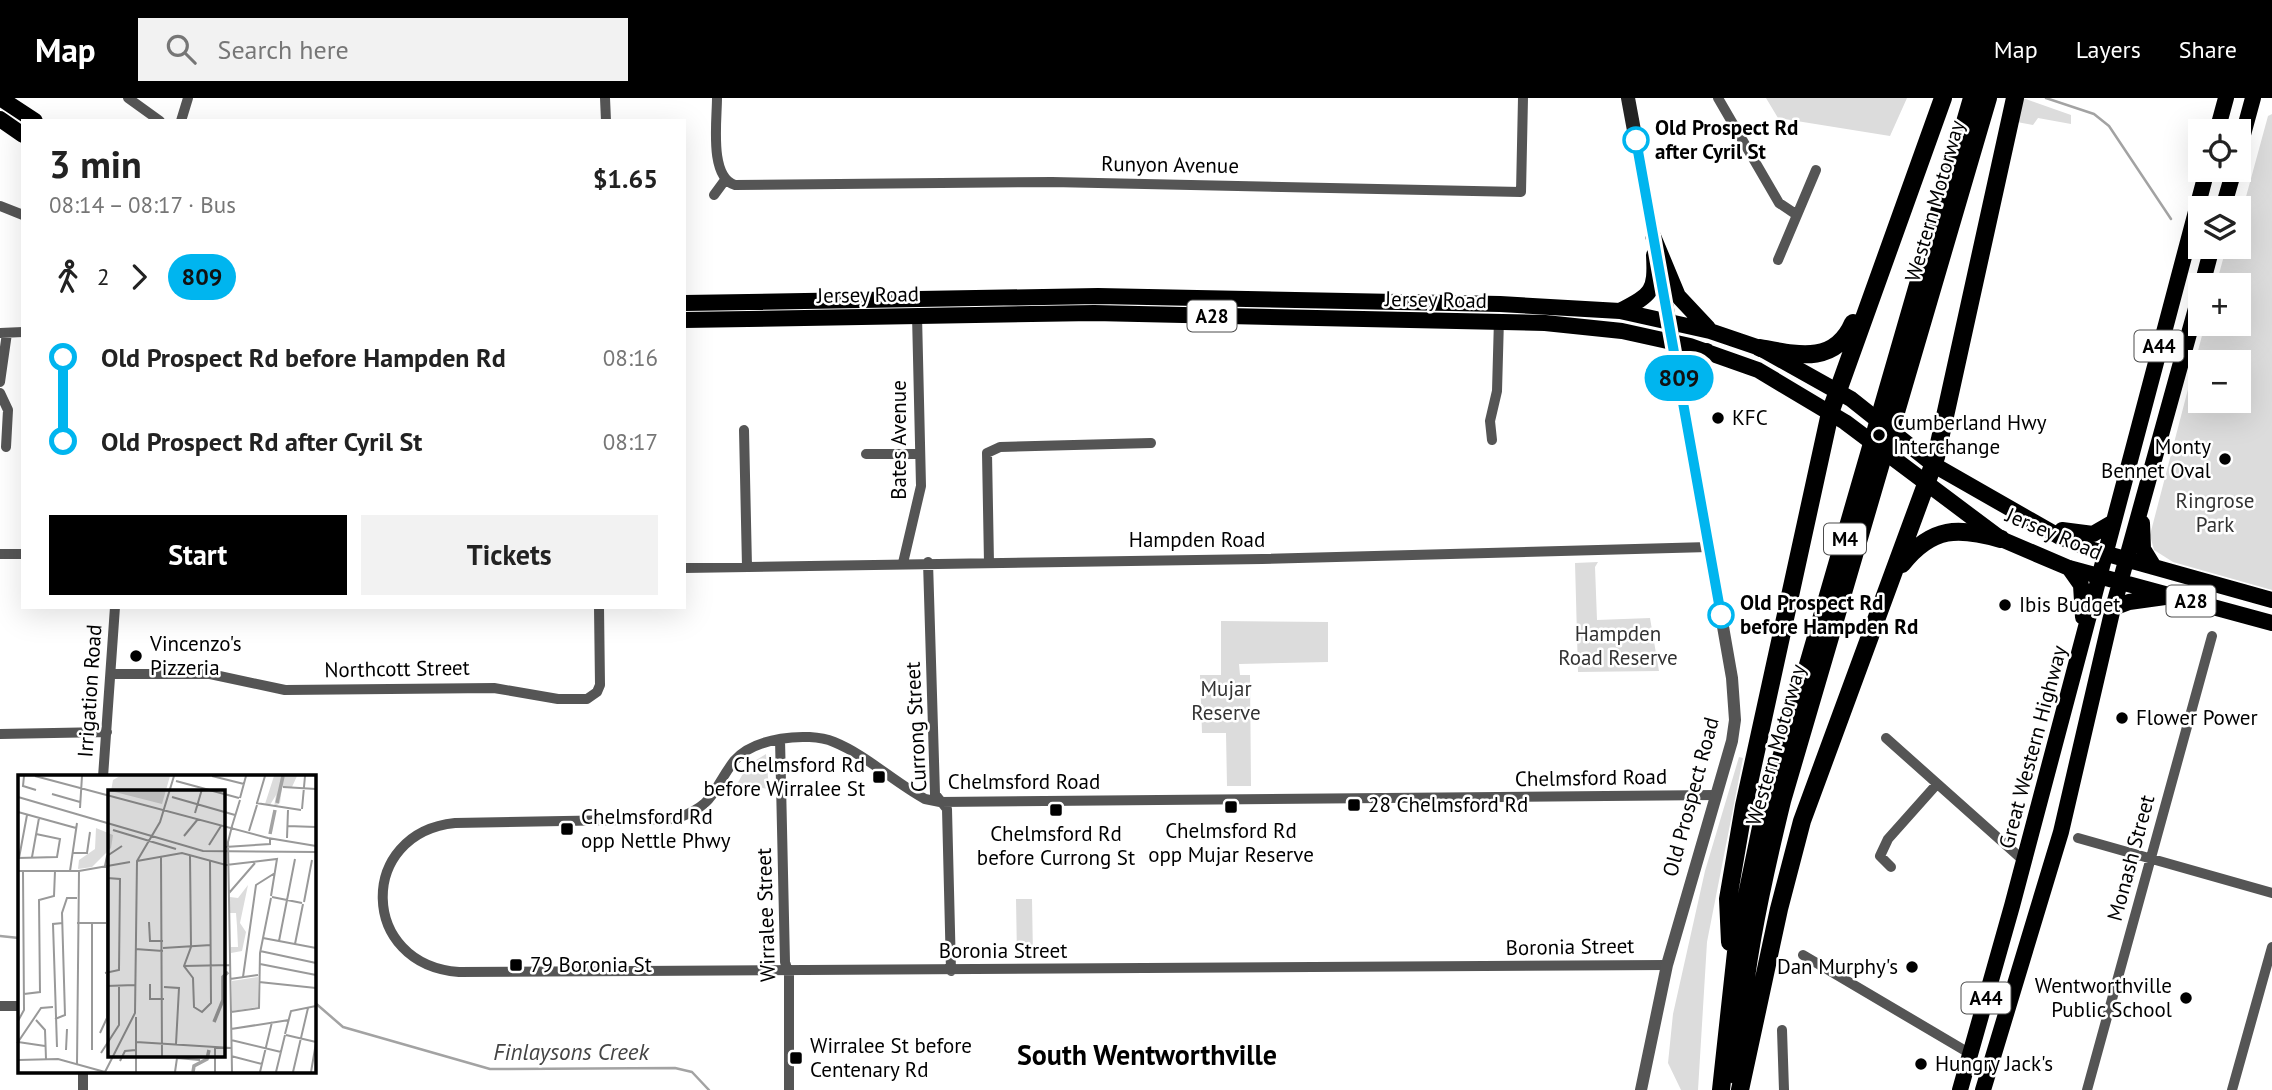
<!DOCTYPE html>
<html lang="en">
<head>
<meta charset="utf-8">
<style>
  body { margin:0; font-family:"PT Sans",sans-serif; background:#f2f2f2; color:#222; height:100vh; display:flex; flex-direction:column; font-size:26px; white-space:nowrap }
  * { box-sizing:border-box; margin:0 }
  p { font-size:23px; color:#767676 }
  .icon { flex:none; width:38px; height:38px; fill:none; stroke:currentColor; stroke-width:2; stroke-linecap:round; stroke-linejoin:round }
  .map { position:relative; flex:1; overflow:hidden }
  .panel { position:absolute; left:21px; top:21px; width:665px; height:490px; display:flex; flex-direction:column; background:#fff; border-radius:0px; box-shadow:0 7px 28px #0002 }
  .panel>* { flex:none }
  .badge { padding:0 14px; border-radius:23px; font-size:24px; line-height:46px }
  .controls { position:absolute; left:2188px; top:21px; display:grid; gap:14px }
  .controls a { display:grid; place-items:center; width:63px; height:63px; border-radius:0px; background:#fff; box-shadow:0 7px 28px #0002; font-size:35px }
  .map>.badge { position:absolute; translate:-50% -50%; box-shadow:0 0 0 4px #fff }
  .legs { display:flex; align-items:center; gap:10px; height:77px; padding:0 28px; font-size:23px }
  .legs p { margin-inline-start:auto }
  .head { display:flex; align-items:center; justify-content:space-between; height:119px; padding:0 28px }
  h1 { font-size:38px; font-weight:700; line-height:52px }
  .action { display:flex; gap:14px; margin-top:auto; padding:14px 28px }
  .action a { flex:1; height:80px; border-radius:0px; background:#000; color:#fff; font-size:28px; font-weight:700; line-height:80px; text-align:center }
  .action a+a { background:#f2f2f2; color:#222 }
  ul { padding:0 28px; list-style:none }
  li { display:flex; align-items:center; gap:24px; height:84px; font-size:26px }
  li i { display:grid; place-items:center; width:10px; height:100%; margin:0 9px; background:currentColor }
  li i::after { content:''; width:18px; height:18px; margin:-9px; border:5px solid; border-radius:50%; background:#fff }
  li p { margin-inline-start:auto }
  li:first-child i { background:linear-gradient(#0000 50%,currentColor 0) }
  li:last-child i { background:linear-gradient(currentColor 50%,#0000 0) }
  header { display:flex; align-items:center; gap:42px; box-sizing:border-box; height:98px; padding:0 35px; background:#000; color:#fff }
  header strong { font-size:33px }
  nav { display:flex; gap:38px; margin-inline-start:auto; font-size:24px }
  .search { width:490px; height:63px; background:#f2f2f2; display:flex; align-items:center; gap:18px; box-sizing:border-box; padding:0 24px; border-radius:0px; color:#767676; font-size:26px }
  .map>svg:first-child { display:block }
  .green { fill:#dcdcdc; fill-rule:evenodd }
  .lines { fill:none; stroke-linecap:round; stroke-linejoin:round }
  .stream { stroke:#a3a3a3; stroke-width:2.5 }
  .minor { stroke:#555; stroke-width:10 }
  .tertiary { stroke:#555; stroke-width:12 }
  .secondary { stroke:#222; stroke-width:14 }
  .trunk { stroke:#000; stroke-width:16 }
  .motorway { stroke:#000; stroke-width:18 }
  .line-1-casing { stroke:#fff; stroke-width:16 }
  .line-1 { stroke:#00b5ef; stroke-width:10 }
  .stop-1-dot { fill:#fff; stroke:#00b5ef; stroke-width:3.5 }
  .poi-dot { fill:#000; stroke:#fff; stroke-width:2.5 }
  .labels { text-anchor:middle; stroke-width:5; stroke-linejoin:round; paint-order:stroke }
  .shield { fill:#fff; stroke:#4c4c4c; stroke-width:2 }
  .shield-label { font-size:19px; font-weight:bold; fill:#000 }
  .stop-label { font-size:21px; font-weight:bold; fill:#000; stroke:#fff; text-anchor:start }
  .street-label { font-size:21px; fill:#000; stroke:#fff }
  .poi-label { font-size:21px; fill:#000; stroke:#fff; text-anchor:start }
  .park-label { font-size:21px; fill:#333; stroke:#fff }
  .water-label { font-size:23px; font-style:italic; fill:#444; stroke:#fff }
  .district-label { font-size:28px; font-weight:bold; fill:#000; stroke:#fff }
  .inset-river { fill:none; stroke:#a3a3a3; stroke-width:3.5 }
  .inset-road { fill:none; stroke:#999; stroke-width:2 }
  .view { fill:#000; fill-opacity:0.15; stroke:#000; stroke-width:3.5 }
  .inset-edge { fill:none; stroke:#000; stroke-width:3.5 }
</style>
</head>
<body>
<header>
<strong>Map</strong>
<div class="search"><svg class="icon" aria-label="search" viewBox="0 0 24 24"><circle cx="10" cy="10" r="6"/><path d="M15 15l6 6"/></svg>Search here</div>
<nav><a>Map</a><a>Layers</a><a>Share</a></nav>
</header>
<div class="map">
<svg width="2272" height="992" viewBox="0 0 2272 992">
  <rect width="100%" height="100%" fill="#fff"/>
  <path class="green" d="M1766 0H1907L1890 38 1778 20Z
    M2023 0 2071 17V26L2038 20 2033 27 2017 24Z
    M2272 16V492L2173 464 2154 452 2150 437 2205 226H2238V187H2216L2225 154 2231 156 2233 149H2238V128L2268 18ZM2200 264H2238V303H2200Z
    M1598 464 1595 469 1597 522 1650 520 1659 573 1578 574 1575 465Z
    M1221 523 1328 524V564L1239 566 1240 577H1250L1251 688H1227L1226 635H1202L1200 577H1221Z
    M766 656 769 691 737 686 748 667Z
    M1739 659 1743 660 1707 844 1698 992H1681L1668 965 1673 916 1705 773Z
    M1016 801H1032L1033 859H1017Z"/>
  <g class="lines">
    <path class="stream" d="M2046 0 2094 16 2109 28 2171 121
      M0 838 19 840
      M313 903 343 929 490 971 675 970 692 974 709 992"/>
    <path class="minor" d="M128 0 160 23
      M605 0 606 23
      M717 0C717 23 709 79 735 87L1052 84 1521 94 1523 0
      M1718 0 1779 105 1797 117
      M181 23 188 0
      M714 97 725 82
      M0 108 23 117
      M1778 162 1816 72
      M0 235 23 234
      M0 284 7 235
      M0 295 8 312 6 349
      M744 332 747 469
      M1492 342 1490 323 1497 293 1499 221
      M866 356H920
      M0 456H23
      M928 464 935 696 947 711 951 873
      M903 465 921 388 917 217
      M989 465 987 355 1000 349 1151 345
      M684 470 1262 461 1709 449
      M111 576H210L285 592 494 590 558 601H587L597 594 600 587 599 509
      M0 636 107 634
      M1886 640 2024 763
      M780 641 785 864 789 877V992
      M103 679 115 509
      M2078 740 2272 795
      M1891 769 1880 758 1888 741 1937 686
      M1803 857 1969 955
      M1667 867 459 874C359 867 357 735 455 725L675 721C716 707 712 692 734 663 753 640 807 633 834 644 866 657 894 684 925 701L940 704 1716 697
      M0 908H19
      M1782 932 1784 992
      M83 992V973
      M2087 992 2212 538
      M2232 992 2272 849"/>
    <path class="tertiary" d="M1641 992 1667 867 1732 643 1735 622 1732 580 1673 243"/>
    <path class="secondary" d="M1628 0 1673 243"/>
    <path class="trunk" d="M0 0 35 23
      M0 21 23 37
      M2217 33 2226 0
      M2238 55 2253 0
      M2223 110 2234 72
      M1653 138 1678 198 1708 230
      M2202 187 2212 149
      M684 205 1098 198 1500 206 1620 213 1710 233 1760 250 1851 301 1934 367 2060 439 2093 452 2272 502
      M1620 213C1652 196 1656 194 1654 157
      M684 222 1094 215 1545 225 1622 233 1690 248 1758 272 1845 324 2001 441 2069 470 2272 525
      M1683 300C1682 276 1686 267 1707 253
      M2142 425 2143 451 2154 469
      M2062 432 2093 436 2112 425
      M2069 470 2081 487 2083 519
      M2113 510 2129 504 2165 499
      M1960 992 2012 808 2207 72
      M1983 992 2061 734 2113 510 2200 196"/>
    <path class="motorway" d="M1760 250C1797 257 1835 267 1853 225
      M1902 466C1932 428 1959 429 2001 441
      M1730 844 1728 801 1744 708 1830 315 1943 0
      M1737 978C1740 885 1760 793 1782 703L1988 0
      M1721 992 1737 845 1761 729 1972 0
      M1740 992 1779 811 1802 723 1936 359 2015 0"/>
  </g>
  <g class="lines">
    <g class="line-1-casing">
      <path id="line-1" d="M1636 42 1721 517"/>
    </g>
    <use href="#line-1" class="line-1"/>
  </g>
  <g class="stop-1-dot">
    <circle cx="1636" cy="42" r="12"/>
    <circle cx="1721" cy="517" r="12"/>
  </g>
  <g class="poi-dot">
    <circle cx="1718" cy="320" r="7"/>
    <circle cx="1879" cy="337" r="7"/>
    <circle cx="2225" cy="361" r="7"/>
    <circle cx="2005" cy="507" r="7"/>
    <circle cx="136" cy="558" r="7"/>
    <circle cx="2122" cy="620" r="7"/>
    <rect x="872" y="672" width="14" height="14" rx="3.5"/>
    <rect x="1347" y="700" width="14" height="14" rx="3.5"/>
    <rect x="1224" y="702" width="14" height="14" rx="3.5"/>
    <rect x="1049" y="705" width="14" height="14" rx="3.5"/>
    <rect x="560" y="724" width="14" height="14" rx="3.5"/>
    <rect x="509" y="860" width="14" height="14" rx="3.5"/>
    <circle cx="1912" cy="869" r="7"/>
    <circle cx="2186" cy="900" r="7"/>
    <rect x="789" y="953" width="14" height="14" rx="3.5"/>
    <circle cx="1921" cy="966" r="7"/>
  </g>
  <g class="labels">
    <g class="shield">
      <rect x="1187.5" y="202.5" width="49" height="31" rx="5"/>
      <rect x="2134.5" y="232.5" width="49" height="31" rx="5"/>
      <rect x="1824" y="425.5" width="42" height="31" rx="5"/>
      <rect x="2166.5" y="487.5" width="49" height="31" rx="5"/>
      <rect x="1961.5" y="884.5" width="49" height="31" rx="5"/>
    </g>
    <g class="shield-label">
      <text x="1212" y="225">A28</text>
      <text x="2159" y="255">A44</text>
      <text x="1845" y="448">M4</text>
      <text x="2191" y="510">A28</text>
      <text x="1986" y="907">A44</text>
    </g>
    <g class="stop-label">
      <text x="1655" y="37">Old Prospect Rd<tspan x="1655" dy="24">after Cyril St</tspan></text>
      <text x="1740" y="512">Old Prospect Rd<tspan x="1740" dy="24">before Hampden Rd</tspan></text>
    </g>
    <g class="street-label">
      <text transform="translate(1170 67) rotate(1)" y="7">Runyon Avenue</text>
      <text transform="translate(1935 103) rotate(-74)" y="7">Western Motorway</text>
      <text transform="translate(868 197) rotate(-1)" y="7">Jersey Road</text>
      <text transform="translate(1436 202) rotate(1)" y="7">Jersey Road</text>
      <text transform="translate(899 342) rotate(-90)" y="7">Bates Avenue</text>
      <text transform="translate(2054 436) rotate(23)" y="7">Jersey Road</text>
      <text x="1197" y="449">Hampden Road</text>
      <text transform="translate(397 571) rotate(-1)" y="7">Northcott Street</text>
      <text transform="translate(90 593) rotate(-86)" y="7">Irrigation Road</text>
      <text transform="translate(916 629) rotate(-93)" y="7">Currong Street</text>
      <text transform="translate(1776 647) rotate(-74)" y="7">Western Motorway</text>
      <text transform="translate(2033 649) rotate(-75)" y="7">Great Western Highway</text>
      <text transform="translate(1591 680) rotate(-1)" y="7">Chelmsford Road</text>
      <text x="1024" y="691">Chelmsford Road</text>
      <text transform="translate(1691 699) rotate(-75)" y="7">Old Prospect Road</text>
      <text transform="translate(2131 760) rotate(-75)" y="7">Monash Street</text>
      <text transform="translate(766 817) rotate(-92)" y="7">Wirralee Street</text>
      <text transform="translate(1570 849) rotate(-1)" y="7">Boronia Street</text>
      <text x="1003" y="860">Boronia Street</text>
    </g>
    <g class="poi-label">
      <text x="1732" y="327">KFC</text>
      <text x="1893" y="332">Cumberland Hwy<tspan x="1893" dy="24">Interchange</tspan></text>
      <text x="2211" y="356" text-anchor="end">Monty<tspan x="2211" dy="24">Bennet Oval</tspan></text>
      <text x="2019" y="514">Ibis Budget</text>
      <text x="150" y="553">Vincenzo's<tspan x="150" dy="24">Pizzeria</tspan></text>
      <text x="2136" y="627">Flower Power</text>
      <text x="865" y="674" text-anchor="end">Chelmsford Rd<tspan x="865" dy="24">before Wirralee St</tspan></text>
      <text x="1368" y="714">28 Chelmsford Rd</text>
      <text x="581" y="726">Chelmsford Rd<tspan x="581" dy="24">opp Nettle Phwy</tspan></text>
      <text x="1231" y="740" text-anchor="middle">Chelmsford Rd<tspan x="1231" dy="24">opp Mujar Reserve</tspan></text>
      <text x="1056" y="743" text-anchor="middle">Chelmsford Rd<tspan x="1056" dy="24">before Currong St</tspan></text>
      <text x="530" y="874">79 Boronia St</text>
      <text x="1898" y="876" text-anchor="end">Dan Murphy's</text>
      <text x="2172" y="895" text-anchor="end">Wentworthville<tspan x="2172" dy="24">Public School</tspan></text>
      <text x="810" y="955">Wirralee St before<tspan x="810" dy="24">Centenary Rd</tspan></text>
      <text x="1935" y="973">Hungry Jack's</text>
    </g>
    <g class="park-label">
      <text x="2215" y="410">Ringrose<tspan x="2215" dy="24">Park</tspan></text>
      <text x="1618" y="543">Hampden<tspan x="1618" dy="24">Road Reserve</tspan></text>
      <text x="1226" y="598">Mujar<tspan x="1226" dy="24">Reserve</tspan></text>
    </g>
    <g class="water-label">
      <text x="571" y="962">Finlaysons Creek</text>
    </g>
    <g class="district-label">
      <text x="1147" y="967">South Wentworthville</text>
    </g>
  </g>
  <g transform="translate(18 677)">
    <rect width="298" height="298" fill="#fff"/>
    <path d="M102 1H152L144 29 93 16 95 5ZM256 1H279L274 12H264L262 28 256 32 258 20 252 30 247 29ZM78 53 95 60 93 73 74 92 60 94 61 85 77 74ZM230 110 222 148 228 157 224 176 213 178V172H220L219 151 218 138H212V122L220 123ZM240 202V232L214 236V206Z" fill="#dcdcdc"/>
    <path class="inset-river" d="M259 28 265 1M252 59 257 35M196 247 205 225V202L210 197M175 297 176 291 189 284 191 275"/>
    <path class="inset-road" d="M6 1 5 11 18 15M17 1 250 63 298 71M194 1 226 9M158 6 221 23M265 12 298 14M34 19 62 27M0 22 185 76 298 77M154 22 217 40M222 23 228 1M238 28 283 35M239 28 247 1M62 33 64 1M284 34 287 1M0 37 58 53M177 38 184 14M214 51 222 25M269 51 298 52M95 55 158 74M231 56 239 30M166 61 180 44M269 63 270 35M191 70 203 51M207 72 252 69V63M54 78H69L72 57M143 81 144 283M172 81 173 172 166 191 175 203 176 232 184 237 193 228 192 86M14 82 21 43M0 83 39 82 42 64 18 59M1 83 9 40M119 86 164 78 208 90 259 84 253 121M87 91 89 81 104 71M0 96H61L112 87M52 96 59 48M211 118 237 88M254 122 284 128M286 127 294 85M131 147 132 166H145M59 148H88M245 163 298 173M261 166 277 84M277 169 285 129M145 173 193 170M117 174 145 176M242 176 298 188M242 189 298 200M166 191 212 190M87 198 101 195 102 104 89 103M225 202 238 110 257 98M212 204 240 200M241 207 298 213M132 209V224H146M88 211 117 210M146 212 161 213 158 269M6 219 22 217 21 125 36 121 37 96M213 237 241 233 242 178 253 123M118 242V297M37 244 47 240 44 138 49 123H59M18 245 27 255 28 284M0 246 6 235 5 97M213 254 271 245M82 258 89 243V91M267 259 273 236 298 231M268 260 298 267M213 265 263 277M118 267 213 273M27 271 0 267 23 233 35 232M39 272 35 149 45 148M197 272V297M48 275 49 254M74 275V148M83 278 101 250V211M213 281 244 289M0 285 40 284 87 297M102 286 107 276 118 275M59 289 61 96M87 297 117 238 119 86 142 47 156 1M157 297 159 283 182 285M214 297 210 67 214 51M242 297 254 247M258 297 267 260M275 297 290 233M293 297 298 268"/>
    <path class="view" d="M90 15H207V282H90Z"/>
    <rect width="298" height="298" class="inset-edge"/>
  </g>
</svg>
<div class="controls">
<a><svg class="icon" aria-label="locate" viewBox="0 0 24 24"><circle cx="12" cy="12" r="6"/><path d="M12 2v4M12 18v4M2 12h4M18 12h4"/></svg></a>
<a><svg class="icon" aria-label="layers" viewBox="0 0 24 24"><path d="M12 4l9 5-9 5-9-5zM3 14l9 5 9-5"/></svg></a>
<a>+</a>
<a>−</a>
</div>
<b class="badge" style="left:1679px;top:280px;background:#00b5ef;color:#111">809</b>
<section class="panel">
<div class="head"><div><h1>3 min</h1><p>08:14 – 08:17 · Bus</p></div><b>$1.65</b></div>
<div class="legs"><svg class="icon" aria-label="walk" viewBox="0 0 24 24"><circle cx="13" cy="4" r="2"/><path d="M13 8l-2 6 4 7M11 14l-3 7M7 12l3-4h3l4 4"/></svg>2<svg class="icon" aria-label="forward" viewBox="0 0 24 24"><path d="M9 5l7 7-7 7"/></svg><b class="badge" style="background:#00b5ef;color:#111">809</b></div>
<ul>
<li><i style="color:#00b5ef"></i><b>Old Prospect Rd before Hampden Rd</b><p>08:16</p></li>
<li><i style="color:#00b5ef"></i><b>Old Prospect Rd after Cyril St</b><p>08:17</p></li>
</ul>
<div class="action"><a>Start</a><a>Tickets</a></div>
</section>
</div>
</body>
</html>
